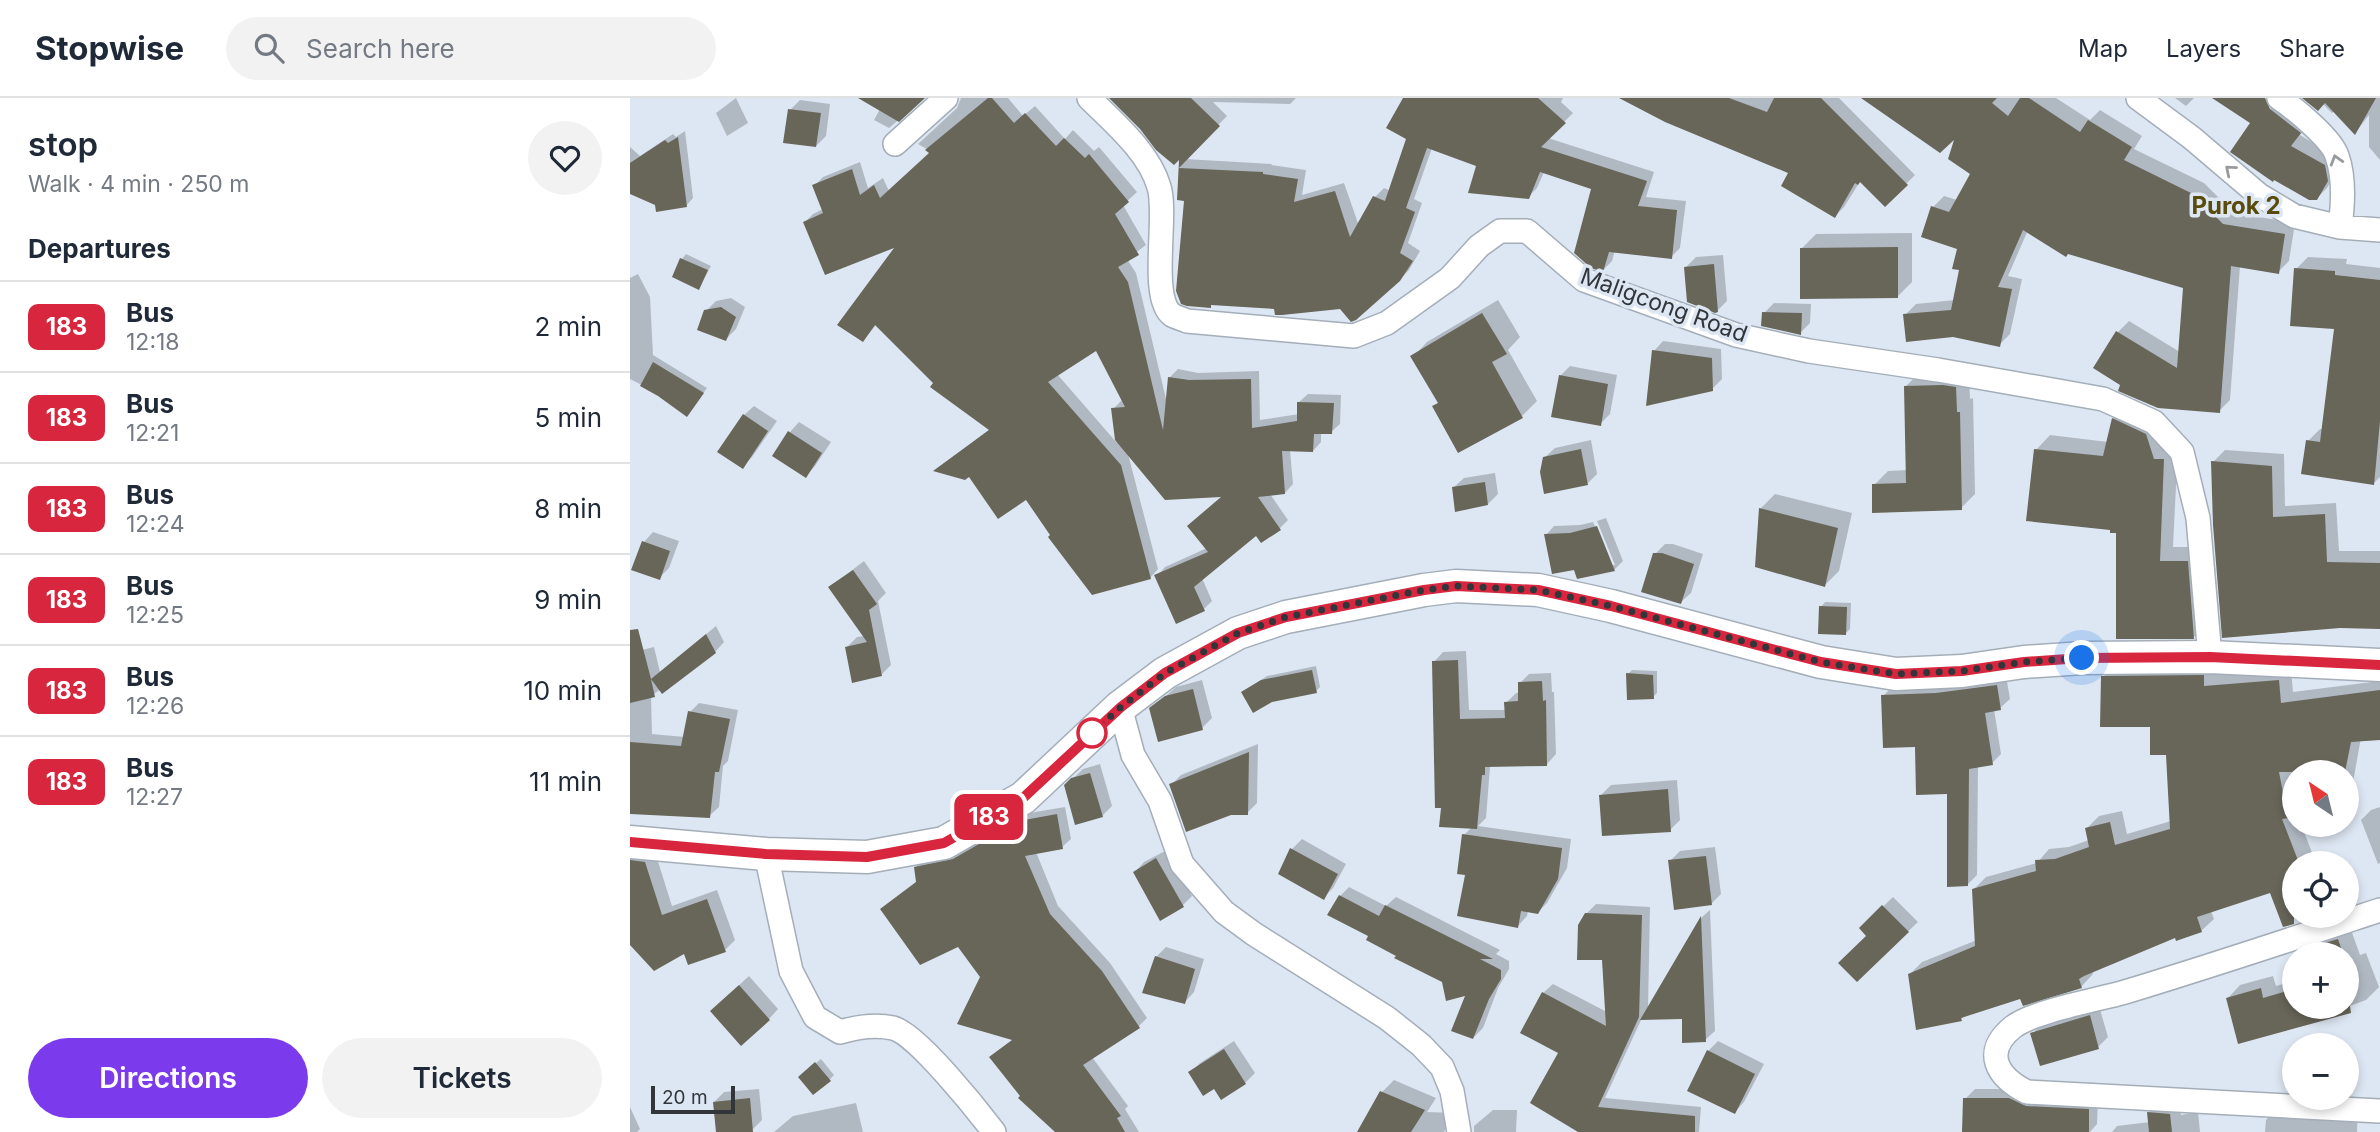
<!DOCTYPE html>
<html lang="en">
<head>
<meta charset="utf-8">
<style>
  body { margin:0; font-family:Inter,sans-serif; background:#f2f2f3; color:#1f2937; height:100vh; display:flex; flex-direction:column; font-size:26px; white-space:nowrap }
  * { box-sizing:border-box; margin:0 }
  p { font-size:23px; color:#747a83 }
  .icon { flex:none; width:38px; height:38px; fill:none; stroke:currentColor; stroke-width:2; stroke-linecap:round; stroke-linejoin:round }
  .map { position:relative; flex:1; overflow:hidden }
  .details { display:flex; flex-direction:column; background:#fff; width:630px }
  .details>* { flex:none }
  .badge { padding:0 14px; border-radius:10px; font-size:24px; line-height:46px }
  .needle { width:46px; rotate:325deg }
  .fabs { position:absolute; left:1652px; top:662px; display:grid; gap:14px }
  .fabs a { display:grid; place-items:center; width:77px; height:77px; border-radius:50%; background:#fff; box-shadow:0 4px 10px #0003; font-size:35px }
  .scale { position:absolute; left:21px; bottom:18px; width:84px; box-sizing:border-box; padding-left:7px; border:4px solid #32363a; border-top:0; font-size:19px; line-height:24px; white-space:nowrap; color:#32363a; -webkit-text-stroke:5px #dde7f3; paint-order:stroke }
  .you { position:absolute; width:35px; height:35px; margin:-18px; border:5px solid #fff; border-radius:50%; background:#1a73e8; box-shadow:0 0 0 10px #1a73e833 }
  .map>.badge { position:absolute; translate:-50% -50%; box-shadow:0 0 0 4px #fff }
  h2 { padding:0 28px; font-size:26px; line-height:63px }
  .round { display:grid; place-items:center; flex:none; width:74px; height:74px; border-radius:37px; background:#f2f2f3 }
  .overview { display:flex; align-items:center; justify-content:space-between; height:119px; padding:0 28px }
  h1 { font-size:33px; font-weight:600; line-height:52px }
  .action { display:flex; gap:14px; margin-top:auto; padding:14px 28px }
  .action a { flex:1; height:80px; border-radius:42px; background:#7c3aed; color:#fff; font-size:28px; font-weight:600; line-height:80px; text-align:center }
  .action a+a { background:#f2f2f3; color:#1f2937 }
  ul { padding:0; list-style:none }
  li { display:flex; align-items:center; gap:21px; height:91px; padding:0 28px; border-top:2px solid #e0e1e3 }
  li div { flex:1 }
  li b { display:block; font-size:26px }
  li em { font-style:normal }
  li .badge { min-width:77px; font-weight:700; text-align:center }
  header { display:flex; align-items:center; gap:42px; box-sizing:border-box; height:98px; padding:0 35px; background:#fff; border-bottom:2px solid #e0e1e3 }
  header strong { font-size:33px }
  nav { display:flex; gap:38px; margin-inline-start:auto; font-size:24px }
  .search { width:490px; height:63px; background:#f2f2f3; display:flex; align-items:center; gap:18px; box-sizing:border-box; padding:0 24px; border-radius:38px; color:#747a83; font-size:26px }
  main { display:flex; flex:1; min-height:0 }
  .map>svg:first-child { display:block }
  .shadow { fill:#0003; fill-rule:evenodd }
  .building { fill:#686559 }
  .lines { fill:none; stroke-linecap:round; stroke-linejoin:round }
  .street-casing { stroke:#a4aeb9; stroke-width:26 }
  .secondary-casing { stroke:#a4aeb9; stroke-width:35 }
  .street { stroke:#fff; stroke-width:23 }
  .secondary { stroke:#fff; stroke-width:32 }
  .oneway { stroke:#989a9c }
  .line-casing { stroke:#fff; stroke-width:16 }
  .line { stroke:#d7263d; stroke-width:10 }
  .walk { stroke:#32363a; stroke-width:7; stroke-dasharray:0 12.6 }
  .stop-dot { fill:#fff; stroke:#d7263d; stroke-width:3.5 }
  .labels { text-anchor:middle; stroke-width:7; stroke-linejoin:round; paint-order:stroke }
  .street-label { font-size:23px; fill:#32363a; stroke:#dde7f3 }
  .neighbourhood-label { font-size:24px; font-weight:bold; fill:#584b0b; stroke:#dde7f3 }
</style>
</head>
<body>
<header>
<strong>Stopwise</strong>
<div class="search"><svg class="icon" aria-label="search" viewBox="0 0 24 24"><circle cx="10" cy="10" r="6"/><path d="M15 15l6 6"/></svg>Search here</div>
<nav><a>Map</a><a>Layers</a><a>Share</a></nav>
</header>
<main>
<section class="details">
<div class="overview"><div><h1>stop</h1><p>Walk · 4 min · 250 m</p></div><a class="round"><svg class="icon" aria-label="heart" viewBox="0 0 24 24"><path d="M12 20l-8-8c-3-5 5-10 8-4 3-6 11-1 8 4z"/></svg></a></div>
<h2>Departures</h2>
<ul>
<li><span class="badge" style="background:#d7263d;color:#fff">183</span><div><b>Bus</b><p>12:18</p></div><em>2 min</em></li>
<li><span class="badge" style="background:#d7263d;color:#fff">183</span><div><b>Bus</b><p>12:21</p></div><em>5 min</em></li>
<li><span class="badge" style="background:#d7263d;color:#fff">183</span><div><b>Bus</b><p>12:24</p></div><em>8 min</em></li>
<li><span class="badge" style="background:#d7263d;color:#fff">183</span><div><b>Bus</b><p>12:25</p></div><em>9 min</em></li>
<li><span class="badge" style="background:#d7263d;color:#fff">183</span><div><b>Bus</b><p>12:26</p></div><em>10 min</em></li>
<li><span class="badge" style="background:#d7263d;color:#fff">183</span><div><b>Bus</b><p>12:27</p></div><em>11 min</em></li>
</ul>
<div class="action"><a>Directions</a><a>Tickets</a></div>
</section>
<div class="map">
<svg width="1750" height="1034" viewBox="0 0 1750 1034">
  <rect width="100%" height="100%" fill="#dde7f3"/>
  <path class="shadow" d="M106 0 118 25 97 38 86 15Z
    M231 0H294L259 30 244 22 250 11Z
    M331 0H378L393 18 405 8 435 41 443 32 464 53 469 49 507 94 493 107 516 147 497 161 506 175 537 305 539 280 548 271 568 275 629 273 630 322 669 316V304L678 296 711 297 710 326 701 334H691V344L683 353 660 352 663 386 655 395 640 396 658 422 650 430 626 435 572 480 582 503 574 511 527 478 535 469 577 450 594 397 498 356 528 471 520 480 422 437 396 399 339 377 306 372 360 331 306 285 247 226 233 242 269 146 175 124 183 116 193 111 184 88 193 79 230 64 238 90 253 80 259 93 302 54 288 46 327 10ZM466 251 493 301 483 311 487 345 427 276Z
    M481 0H666L660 6 583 4 597 18 555 61 642 66 641 67 676 72 672 97 714 85 729 128 745 99 754 90 761 93 778 40 775 0H933L931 4 943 15 918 40 1024 74 1016 99 1056 103 1050 150 1041 159 985 152 982 163 973 172 964 90 914 74 907 90 898 99 848 67 802 50 784 101 792 105 778 145 790 153 779 172 769 182 711 209H646L583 205 580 208 556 101H548L551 58 511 30Z
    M993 0H1209L1285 77 1255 107 1231 82 1214 109 1205 118 1161 74Z
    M1234 0H1426L1460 22 1470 12 1512 38 1504 51 1574 85 1604 115 1665 125 1659 163 1648 174 1610 168 1600 302 1589 313 1492 286 1465 269 1488 234 1499 223 1550 254 1555 189 1398 132 1378 178 1392 181 1380 236 1369 247 1275 217 1286 206 1325 202 1331 171 1329 150 1293 138 1303 109 1314 98 1327 102 1342 75 1328 36Z
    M1545 0H1564L1556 8Z
    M1650 0 1679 25 1670 37 1705 58 1707 72 1697 90 1687 100 1602 53Z
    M1674 0H1750V62L1739 49V17L1725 35 1705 12 1702 15 1693 6Z
    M170 2 200 6 196 38 186 48 160 12Z
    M55 33 63 100 56 108 27 106 0 94V49L10 58 43 36 46 39Z
    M1282 135V184L1267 199 1172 150 1186 136Z
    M56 156 81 168 69 190 52 161Z
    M1093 157 1097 203 1088 212 1056 169 1066 159Z
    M1678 159 1717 161 1716 166 1750 170V379L1744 385 1678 343 1690 331H1693L1706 230 1666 171Z
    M8 176 20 199 23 257 77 290 61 312 0 281V180Z
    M101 200 115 209 106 231 96 241 76 213 86 203Z
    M868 202 890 239 878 252 907 303 892 318 804 309 809 304 783 259 797 244Z
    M1144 205 1181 206 1180 225 1170 235 1134 215Z
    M1033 243 1091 251 1092 281 1082 291 1024 253Z
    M940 268 987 277 980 316 970 326 930 278Z
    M1289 275 1339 276 1340 301 1343 300 1345 396 1331 410 1244 387 1258 373 1278 372 1275 289Z
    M1498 307 1548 347 1543 449H1572L1578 524 1564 539 1488 433 1406 352 1420 337 1478 344 1483 321Z
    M124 308 147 323 122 359 113 368 114 317Z
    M169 324 201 344 185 368 176 378 144 357 160 334Z
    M961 342 967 376 958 385 914 360 925 350Z
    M1595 352 1654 356 1655 408 1706 405 1709 453H1750V529L1583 364Z
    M865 375 868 396 858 406 824 389 834 380Z
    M1145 396 1222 415 1209 473 1195 487 1130 411Z
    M976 420 993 463 985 471 948 479 945 470 916 437 924 428 950 427 963 424 981 467H985L967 423Z
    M23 434 49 443 39 470 29 480 14 444Z
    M1035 446H1043L1073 456 1061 495 1051 504 1025 456Z
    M234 463 256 495 248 503 261 567 251 577 217 549 227 539 234 538 200 489Z
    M1195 504 1221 505 1220 531 1216 535 1191 509Z
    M86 528 94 544 85 554 21 598 22 636 55 639 60 614 69 605 108 612 98 663 93 668 89 709 79 718 0 714V555L24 549 30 574Z
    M836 553 839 612H876V605L886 595H890V585L899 576 921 575 922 594H924L926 656 917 666 862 667 860 669 856 720 848 728 941 741 937 770 917 805 907 815 898 813 897 818 888 828 837 775 834 737 842 729 813 708 804 564 813 554Z
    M1586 566V576L1661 570 1663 594 1742 584 1750 576V640L1736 611 1722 690 1717 695V674H1664V726H1671L1686 765H1664V811L1641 792 1581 813 1584 821 1571 833 1546 837 1462 873 1463 876 1451 889 1392 898 1336 917 1331 921 1280 876 1292 864 1347 842 1344 791 1356 779 1407 765 1419 751 1439 749 1459 742 1457 730 1469 718 1492 713 1497 736 1541 723 1538 656 1522 628 1473 579 1485 567Z
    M686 568 690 589 686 593 613 594 637 578Z
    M1002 572 1027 573V595L1023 599 998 576Z
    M1376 578 1380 601 1370 610 1364 611 1371 656 1362 665 1348 668 1347 777 1337 787 1319 695 1253 598 1262 589Z
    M572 582 582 620 572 630 521 611 546 589Z
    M628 646 627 705 617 715 541 687 551 677Z
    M470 666 482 708 472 718 436 687 453 671Z
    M1047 682 1050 722 1040 732 971 697 981 687Z
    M435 709 441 741 432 749 406 754 428 808 480 865 517 920 509 928 462 959 498 1008 495 1011 509 1034H427L352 879 329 847 252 811 288 783 285 770 294 761 333 753 399 715Z
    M1750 709V765L1748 766 1731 722 1741 712Z
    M672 741 716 766 703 790 694 799 650 775 662 751Z
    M1085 749 1091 796 1081 806 1040 763 1050 753Z
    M0 751 25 754 42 808 87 792 105 842 95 852 59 865 55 854 0 844Z
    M537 752 562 798 552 808 505 774 514 764Z
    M719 789 756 808 766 799 870 852 866 856 879 863V871L868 890 853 930 844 939 824 932 838 896 768 857 741 838 710 798Z
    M1263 799 1288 824 1227 882 1239 838 1231 830Z
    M966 806 1020 809 1018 912 1072 819 1080 812 1085 933 1075 942 1053 919 1012 920 975 1000 1071 1009 1069 1034H952L913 895 923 886 977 914 973 860 956 816Z
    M1666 817H1684L1668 822Z
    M1720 829 1730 857 1736 855 1749 889 1736 902 1693 918 1598 900 1610 887 1643 878 1646 888 1664 883V908H1717V856H1680L1679 851 1691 838Z
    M536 849 574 861 564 894 555 904 526 859Z
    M119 878 148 911 139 921 92 903Z
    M1469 908 1478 939 1468 949 1402 936 1412 926Z
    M604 943 625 975 615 985 585 988 560 975 570 965Z
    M1088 943 1134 966 1114 1004 1105 1014 1078 953Z
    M191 961 204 977 199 982 175 974Z
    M764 982 806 1000 797 1014 825 1015 814 1034H729L751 995Z
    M129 991 132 1022 122 1032 88 1034 84 1004 94 994Z
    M1345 991H1389L1468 1003 1467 1026 1460 1034H1334L1335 1001Z
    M226 1005 233 1034H144L163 1018Z
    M1528 1005 1549 1006 1551 1017 1568 1014 1570 1034H1482L1487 1028 1520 1024 1519 1015Z
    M1650 1007 1728 1011 1727 1034H1635L1636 1022Z
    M0 1009 10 1031 7 1034H0Z
    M863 1012H887L886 1034H844V1028Z"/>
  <path class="building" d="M228 0H295L269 24Z
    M358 0H362L384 25 395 15 426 48 434 40 455 60 459 56 499 104 485 116 509 157 488 169 498 184 533 332 538 279 559 282 621 281 622 330 667 323V304L704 305 702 336H684L683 354 652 353 655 396 628 399 651 432 631 445 626 438 564 489 575 513 546 526 524 477 578 454 557 428 591 399 535 402 485 342 481 310 495 309 466 253 418 284 491 367 521 481 462 497 418 439 420 437 396 402 368 421 339 379 335 382 303 373 359 332 300 289 303 285 245 227 233 244 207 227 264 150 195 177 173 124 193 115 182 87 222 71 230 97 244 87 250 100 299 55 295 52Z
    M479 0H561L590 28 549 70 633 74V76L668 81 664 104 705 93 720 139 743 98 755 103 776 41 756 30 773 0H908L936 25 911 49 1017 83 1008 108 1047 112 1042 161 979 154 973 174 961 170 944 155 961 91 910 74 899 101 838 95 846 68 797 50 776 110 785 114 770 155 783 163 770 183 726 222 721 224 710 211 652 217H645L644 211 581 207V210L557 208 551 206 546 193 554 103 547 102 549 62 544 67 526 52 510 31Z
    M989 0H1099L1137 14 1144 0H1191L1278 87 1255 109 1230 84 1228 87 1225 85 1205 120 1151 88 1158 75 1035 24Z
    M1231 0H1367L1362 5 1378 18 1390 0H1399L1450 34 1458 22 1502 49 1494 62 1563 96 1593 126 1655 136 1649 176 1601 168 1590 315 1528 310 1488 293 1490 287 1463 270 1486 233 1547 270 1553 190 1438 156 1436 159 1393 132 1368 189 1382 191 1370 249 1323 239 1276 244 1273 216 1321 212 1329 172 1322 171 1327 151 1291 139 1301 108 1319 114 1340 76 1318 61 1324 42 1310 55Z
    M1582 0H1635L1640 11 1671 35 1661 48 1695 67 1698 83 1687 102H1679L1644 82 1643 84 1600 54 1620 25Z
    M1672 0H1746L1725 37 1695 5 1688 13Z
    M158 11 191 15 186 49 153 45Z
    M48 39 57 109 26 114 25 107 0 96V65L35 42 38 45Z
    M1268 149V200L1170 201V150Z
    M50 160 78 172 69 192 42 179Z
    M1084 166 1088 214 1085 215 1057 204 1054 169Z
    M1664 170 1705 173V177L1750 182V323L1744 387 1671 376 1676 342 1690 344 1704 231 1660 228Z
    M91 209 106 219 96 243 67 232 74 212Z
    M1132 214 1172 215 1171 237 1131 228Z
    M852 215 877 256 862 264 893 320 828 355 802 308 808 305 780 258Z
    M1022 252 1082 260 1083 293 1016 308Z
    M23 264 74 295 57 319 28 298 10 288Z
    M929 277 978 286 971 328 921 319Z
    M1313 287 1326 289 1327 314H1330L1332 412 1242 415V386L1276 385 1274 288Z
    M113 316 138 333 113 371 87 354Z
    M1482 320 1516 336 1524 361H1534L1530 463H1558L1564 541H1486V435H1480V432L1396 423 1404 351 1473 358Z
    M158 333 192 355 176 380 142 358Z
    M951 351 958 387 914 396 910 374 913 359Z
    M1581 363 1642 368 1643 419 1695 416 1697 464 1750 465V531L1710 530 1592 540 1583 427Z
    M855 384 858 407 825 414 822 389Z
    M1129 410 1208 430 1195 489 1125 469Z
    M967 428 985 473 947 481 944 472 922 476 914 436 940 435Z
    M12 443 40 453 30 482 1 472Z
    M1023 455H1032L1064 466 1051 506 1011 494Z
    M223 472 247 506 239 512 252 578 222 585 215 549 237 544 198 489Z
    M1189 508 1217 509 1216 537 1188 536Z
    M8 531 21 581 76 536 86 555 32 596 21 581 25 599 0 605V532Z
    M828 562 830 621 875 620 874 604 888 603V584L912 583 913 603 916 602 917 668 855 669V677H852L847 731 809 729 811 710H805L802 563Z
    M682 572 687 595 642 604 623 615 611 594 631 582Z
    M996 575 1023 577 1024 601 997 602Z
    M1574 577V588L1649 582 1651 605 1750 592V642L1721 644 1715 674H1649L1658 720 1652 721 1669 765H1664V826L1653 829 1640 795 1567 819 1572 834 1546 843 1545 840 1454 878 1449 881 1452 890 1393 908 1390 901 1331 920 1332 923 1286 932 1278 876 1345 848 1342 791 1406 773 1405 762 1425 761 1459 749 1455 730 1480 724 1485 747 1540 731 1536 657H1520V629H1470L1471 578Z
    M1367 587 1371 612 1355 615 1363 667 1339 671 1338 788 1317 789V696L1286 697 1285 649 1253 650 1251 597 1306 595Z
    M563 591 573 632 528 644 519 610 535 598Z
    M58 613 100 621 89 674H85L80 720 0 716V644L51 648Z
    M619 654 618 717H601L556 734 539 686Z
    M460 675 473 719 445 727 434 687 441 680Z
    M1038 691 1041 734 972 738 969 697Z
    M427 716 433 751 395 758 420 816 472 873 510 930 453 967 491 1018 487 1020 495 1034H425L388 1000 390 998 359 959 382 942 327 926 350 879 328 849 290 867 250 811 286 784 284 769 323 761 389 723Z
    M832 736 932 750 928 781 908 816 891 813 888 830 827 818 835 777 827 776Z
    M660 750 708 776 694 802 648 776Z
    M1076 758 1082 807 1044 812 1038 762Z
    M526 760 554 809 530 823 503 774Z
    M0 762 15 764 32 817 77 801 96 854 58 867 54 856 24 873 0 847Z
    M709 797 749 818 755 807 863 861H850L871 872V881L859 901 843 941 821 933 835 898 816 903 812 884 764 860 766 858 736 842 738 838 697 817Z
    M1252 807 1279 834 1227 884 1208 865 1236 838 1229 830Z
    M955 815 1012 817 1009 919 968 1009 1065 1018V1034H948L900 1005 928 955 890 935 912 894 976 928 972 862H947L948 827Z
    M1071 818 1076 944 1052 945V921L1010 922Z
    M1708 841 1713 856H1662L1691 846Z
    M525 858 565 871 555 906 512 895Z
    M109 887 140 922 111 948 80 913Z
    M1631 890 1633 900 1664 891V908H1720L1721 915 1608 946 1596 900Z
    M1460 917 1469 951 1410 968 1400 935Z
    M594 951 616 986 591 1002 584 991 573 998 558 974Z
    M1077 952 1125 976 1105 1016 1057 993Z
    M185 964 201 983 183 997 168 979Z
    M750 993 795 1012 781 1034H727Z
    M120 1000 123 1034H86L83 1004Z
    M1333 1000H1379L1396 1008 1459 1011V1034H1332Z
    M1517 1014 1540 1016 1542 1034H1519Z"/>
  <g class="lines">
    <g class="street-casing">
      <path id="street" d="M459 0C484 25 519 54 529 89 538 117 519 199 542 217 546 219 552 221 557 223L724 238 757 225 820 180 849 148 870 133H897L954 182 1106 237 1179 253 1308 272 1473 301 1524 324 1552 354 1568 420 1580 559
        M1508 0 1562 40 1629 97 1664 118 1710 129 1750 132
        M1649 0C1664 10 1702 41 1707 58 1715 80 1713 107 1710 129
        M265 46 316 0
        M490 609 503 657 530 703 552 766 594 814 624 836 757 920 791 947 812 969 822 993 829 1034
        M136 756 161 873 185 919 210 934C227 929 245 926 263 930 286 935 348 1013 364 1034
        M1750 812C1665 840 1581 868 1495 894 1467 902 1404 913 1383 929 1352 954 1367 979 1397 994L1750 1013"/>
    </g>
    <g class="secondary-casing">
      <path id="secondary" d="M0 744 136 756 237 759 314 745 393 700 490 609 535 575 608 535 656 519 794 492 826 488 908 492 981 508 1191 564 1266 576 1332 573 1394 564 1453 560 1580 559 1750 567"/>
    </g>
    <use href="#street" class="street"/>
    <use href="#secondary" class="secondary"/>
  </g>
  <defs><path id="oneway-chevron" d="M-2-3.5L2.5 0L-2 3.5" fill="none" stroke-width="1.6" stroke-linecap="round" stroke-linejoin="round" transform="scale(1.75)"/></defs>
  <g class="oneway">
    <use href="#oneway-chevron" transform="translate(1706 62) rotate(-107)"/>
    <use href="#oneway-chevron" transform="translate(1600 72) rotate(-140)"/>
  </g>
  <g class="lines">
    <g class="line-casing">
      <path id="line" d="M0 744 136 756 237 759 314 745 393 700 491 609 535 575 608 535 656 519 794 492 826 488 908 492 981 508 1191 564 1266 576 1332 573 1394 564 1452 560 1580 559 1750 567"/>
    </g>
    <use href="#line" class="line"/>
    <path class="walk" d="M462 635 491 609 535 575 608 535 656 519 794 492 826 488 908 492 981 508 1191 564 1266 576 1332 573 1394 564 1452 560"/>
  </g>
  <circle class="stop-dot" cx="462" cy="635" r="14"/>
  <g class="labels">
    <g class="street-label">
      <text transform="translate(1034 207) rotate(20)" y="8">Maligcong Road</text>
    </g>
    <g class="neighbourhood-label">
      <text x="1606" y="116">Purok 2</text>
    </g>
  </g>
</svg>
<div class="fabs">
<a><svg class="needle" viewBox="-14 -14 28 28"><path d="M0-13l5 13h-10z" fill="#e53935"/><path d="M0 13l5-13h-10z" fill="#747a83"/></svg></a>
<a><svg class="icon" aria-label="locate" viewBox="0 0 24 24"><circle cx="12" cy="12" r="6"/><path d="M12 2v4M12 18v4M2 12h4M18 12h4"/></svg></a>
<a>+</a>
<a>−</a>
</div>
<div class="scale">20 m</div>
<div class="you" style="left:1452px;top:560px"></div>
<b class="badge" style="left:359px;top:719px;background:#d7263d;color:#fff">183</b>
</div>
</main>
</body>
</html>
